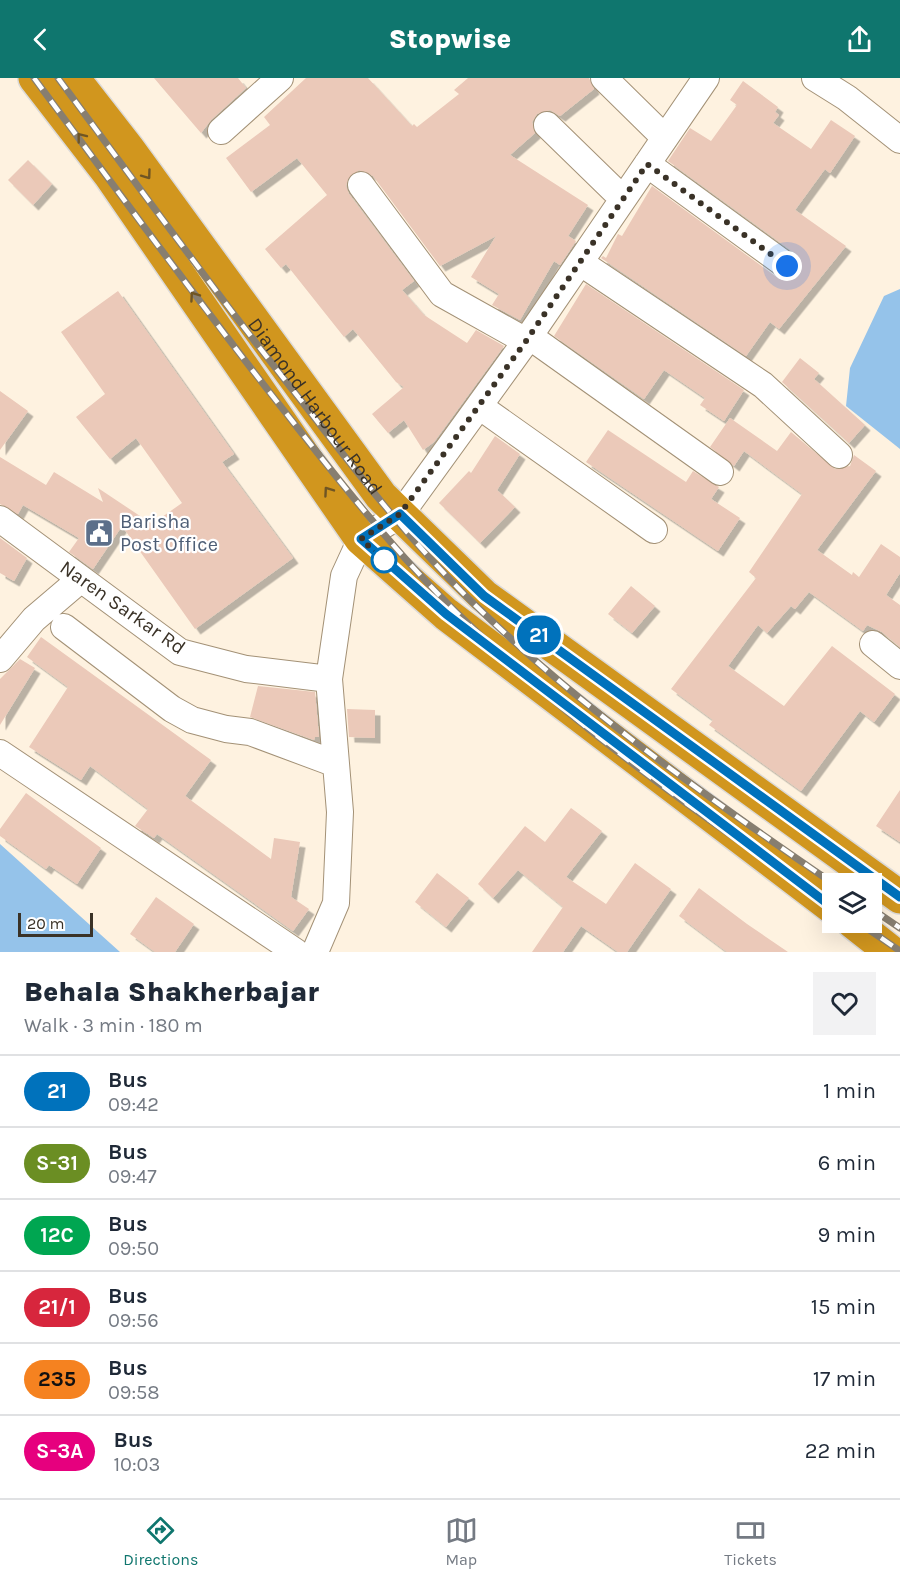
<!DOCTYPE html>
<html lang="en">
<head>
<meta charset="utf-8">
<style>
  body { margin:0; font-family:Karla,sans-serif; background:#f2f2f3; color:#1f2937; height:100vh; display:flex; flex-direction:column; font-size:22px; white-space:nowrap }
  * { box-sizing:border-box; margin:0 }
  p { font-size:20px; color:#747a83 }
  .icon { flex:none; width:33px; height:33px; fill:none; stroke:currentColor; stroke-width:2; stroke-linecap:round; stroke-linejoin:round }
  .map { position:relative; height:874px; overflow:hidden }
  .drawer { display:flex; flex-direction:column; background:#fff; flex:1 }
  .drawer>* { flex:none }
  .badge { padding:0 12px; border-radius:20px; font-size:21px; line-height:39px }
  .fabs { position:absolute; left:822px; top:795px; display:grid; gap:12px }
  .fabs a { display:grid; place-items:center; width:60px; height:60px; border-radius:0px; background:#fff; box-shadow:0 6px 24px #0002; font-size:30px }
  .scale { position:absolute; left:18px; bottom:15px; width:75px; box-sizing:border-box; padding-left:6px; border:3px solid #3a3227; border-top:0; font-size:16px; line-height:21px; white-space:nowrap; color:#3a3227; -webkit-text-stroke:4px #fff; paint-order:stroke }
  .you { position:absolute; width:30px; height:30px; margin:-15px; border:4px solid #fff; border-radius:50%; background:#1a73e8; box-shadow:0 0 0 9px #1a73e833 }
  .map>.badge { position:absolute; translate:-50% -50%; box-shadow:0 0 0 3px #fff }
  .round { display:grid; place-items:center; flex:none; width:63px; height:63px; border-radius:0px; background:#f2f2f3 }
  .head { display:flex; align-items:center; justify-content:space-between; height:102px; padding:0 24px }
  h1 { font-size:28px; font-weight:800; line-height:45px }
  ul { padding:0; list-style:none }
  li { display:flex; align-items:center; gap:18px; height:72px; padding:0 24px; border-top:2px solid #e0e1e3 }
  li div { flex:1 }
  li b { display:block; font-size:22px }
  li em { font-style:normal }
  li .badge { min-width:66px; font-weight:700; text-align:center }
  header { display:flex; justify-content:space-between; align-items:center; height:78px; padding:0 24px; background:#0f766e; color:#fff; font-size:27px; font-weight:800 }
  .menu { display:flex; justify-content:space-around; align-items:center; height:84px; border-top:2px solid #e0e1e3; background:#fff; font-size:16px; color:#747a83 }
  .menu a { display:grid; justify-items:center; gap:3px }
  .menu .active { color:#0f766e }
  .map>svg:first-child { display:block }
  .water { fill:#95c3ea }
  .building { fill:#ebc9b9; filter:url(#shadow) }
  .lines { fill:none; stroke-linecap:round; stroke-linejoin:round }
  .minor-casing { stroke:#a39176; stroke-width:28 }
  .highway-casing { stroke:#dcdad8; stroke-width:36 }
  .minor { stroke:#fff; stroke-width:26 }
  .highway { stroke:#d1961e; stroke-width:33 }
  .rail-casing { stroke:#877e70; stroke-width:7 }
  .rail { stroke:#fff; stroke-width:4.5; stroke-dasharray:14; stroke-linecap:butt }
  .oneway { stroke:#6f5524 }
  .line-casing { stroke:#fff; stroke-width:14 }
  .line { stroke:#0072bc; stroke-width:9 }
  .walk { stroke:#3a3227; stroke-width:6; stroke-dasharray:0 10.8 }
  .stop-dot { fill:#fff; stroke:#0072bc; stroke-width:3 }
  .labels { text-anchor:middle; stroke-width:4.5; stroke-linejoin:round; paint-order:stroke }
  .street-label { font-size:20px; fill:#3a3227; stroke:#fff }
  .service-label { font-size:20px; fill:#4e5e75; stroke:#fff; text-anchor:start }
</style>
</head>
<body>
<header><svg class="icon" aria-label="back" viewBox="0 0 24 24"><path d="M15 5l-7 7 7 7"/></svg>Stopwise<svg class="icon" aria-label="share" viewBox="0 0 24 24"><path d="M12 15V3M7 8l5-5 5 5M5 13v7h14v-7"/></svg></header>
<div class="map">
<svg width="900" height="874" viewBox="0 0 900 874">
  <defs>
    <filter id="shadow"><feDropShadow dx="5.5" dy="5.5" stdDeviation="0" flood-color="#0004"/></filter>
  </defs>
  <rect width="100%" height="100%" fill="#fef2e0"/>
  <path class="water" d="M900 211V371L846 328 850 290 884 218Z
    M0 766 120 874H0Z"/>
  <path class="building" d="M154 0H238L246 10 211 42 201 55Z
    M306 0H368L412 48 414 46 417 49 459 16 454 12 468 0H589L594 11 560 38 550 32 537 36 532 44 535 55 510 77 588 127 568 158 576 163 560 187 554 183 520 242 492 227 499 216 471 199 496 158 440 188 373 98 359 92 348 101 346 108 349 116 414 203 402 212 424 237 467 265 476 252 504 268 434 364 423 372 404 342 388 355 372 336 404 309 396 304 353 251 344 259 286 186 281 190 265 171 327 117 297 80 251 114 226 80 270 47 264 39Z
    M743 3 778 29 775 34 779 37 773 45 811 71 831 42 855 58 830 95 825 91 795 132 846 168 779 251 770 244 746 278 601 180 603 178 606 180 618 156 622 158 652 108 778 200 786 203 799 197 802 189 796 176 668 83 690 50 711 63 737 27 730 22Z
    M28 82 52 106 33 127 8 102Z
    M586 206 744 312 724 343 700 327 705 320 664 292 644 321 554 258Z
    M118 213 234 376 222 384 293 480 195 551 122 448 93 491 69 474 79 460 23 427 18 436 0 426V379L46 407 54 394 103 424 98 410 152 446 182 425 136 360 110 381 76 339 105 316 61 254Z
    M800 280 819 295 814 301 865 347 849 365 782 304Z
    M0 313 28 333 0 372Z
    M730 340 777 373 791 354 835 391 850 388 854 377 876 393 817 472 852 497 853 494 859 499 881 466 900 479V495L886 517 900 527V569L882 554 867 547 863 553 809 514 795 531 791 528 767 555 758 547 728 588 784 628 832 568 895 616 874 644 860 633 801 713 709 647 713 642 671 611 756 500 749 494 802 416 744 373 734 388 710 369Z
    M608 352 686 404 693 393 719 409 711 421 740 440 718 473 586 384Z
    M495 358 520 376 497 412 515 429 480 465 439 425 469 393 471 395Z
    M0 460 27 480 14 503 0 495Z
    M631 508 655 528 632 555 608 536Z
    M41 559 211 682 185 718 271 781 274 760 300 764 291 819 309 831 293 853 157 756 154 760 135 748 148 731 90 688 81 702 29 669 68 609 27 579Z
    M20 581 35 590 0 647V601Z
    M258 608 315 614 319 659H315L314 662 250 639Z
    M347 631 375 632V660L349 659Z
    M900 712V764L876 748Z
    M26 715 101 770 77 806 49 787 46 791 0 758V751Z
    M571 730 602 753 566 799 606 826 635 785 671 811 627 874H618L581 848 563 874H532L563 829 518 792 493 820 478 806 525 748 545 764Z
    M437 795 469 820 446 849 415 824Z
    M699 810 747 846 788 874H727L679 838Z
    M156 819 194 846 175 874H155L130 856Z"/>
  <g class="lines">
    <g class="minor-casing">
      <path id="minor" d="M604 0 665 60
        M815 0 847 20 900 62
        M547 47 623 121
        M221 53 280 0
        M647 86 787 188
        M361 107 442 216 526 263
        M581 185 763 307 839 377
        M529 258 720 394
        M479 328 654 452
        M0 441 180 574 246 591 329 601 344 498 361 461 400 437 526 263 706 0
        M64 549 172 631 192 642 226 651 250 654 336 686
        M873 566 900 588
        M0 581 34 541 81 501
        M0 675 296 874
        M315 874 336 825 340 734 329 601"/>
    </g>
    <g class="highway-casing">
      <g id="highway">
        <path d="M35 0 110 97 361 461 446 536 832 829"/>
        <path id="s1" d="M73 0 129 72 381 418 484 518 900 819"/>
        <path d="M853 844 891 874"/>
      </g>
    </g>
    <use href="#minor" class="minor"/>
    <use href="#highway" class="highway"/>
    <g class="rail-casing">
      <path id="rail" d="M34 0C120 116 204 232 293 344 345 410 397 476 456 534 570 646 701 738 832 827
        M58 0C140 111 221 222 307 330 358 396 409 461 468 520 578 629 707 719 834 806
        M872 831 900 850
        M858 844 900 873"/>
    </g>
    <use href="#rail" class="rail"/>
  </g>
  <defs><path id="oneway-chevron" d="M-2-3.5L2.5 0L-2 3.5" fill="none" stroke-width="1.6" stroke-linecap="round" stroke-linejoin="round" transform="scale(1.5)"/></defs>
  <g class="oneway">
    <use href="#oneway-chevron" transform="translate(81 59) rotate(-128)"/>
    <use href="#oneway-chevron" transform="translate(147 97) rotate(54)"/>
    <use href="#oneway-chevron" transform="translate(194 218) rotate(-125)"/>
    <use href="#oneway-chevron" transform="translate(328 413) rotate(-125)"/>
  </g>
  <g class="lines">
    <g class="line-casing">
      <path id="line" d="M832 829 446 536 361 461 400 436 484 518 900 819"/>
    </g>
    <use href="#line" class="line"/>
    <path class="walk" d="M384 482 361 461 400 436 526 263 647 86 787 188"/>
  </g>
  <defs>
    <g id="civic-square" transform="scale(1.5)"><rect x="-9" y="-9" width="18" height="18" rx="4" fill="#5c6f8a" stroke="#fff"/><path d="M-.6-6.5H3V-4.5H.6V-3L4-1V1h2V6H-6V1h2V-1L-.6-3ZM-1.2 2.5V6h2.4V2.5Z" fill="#fff"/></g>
  </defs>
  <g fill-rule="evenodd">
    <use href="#civic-square" x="99" y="455"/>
  </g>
  <circle class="stop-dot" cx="384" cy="482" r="12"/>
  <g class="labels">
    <g class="street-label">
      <text dy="7" stroke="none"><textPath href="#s1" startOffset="408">Diamond Harbour Road</textPath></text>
      <text transform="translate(123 529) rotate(35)" y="7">Naren Sarkar Rd</text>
    </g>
    <g class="service-label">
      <text x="120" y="450">Barisha<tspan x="120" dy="23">Post Office</tspan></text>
    </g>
  </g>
</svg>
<div class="fabs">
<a><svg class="icon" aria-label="layers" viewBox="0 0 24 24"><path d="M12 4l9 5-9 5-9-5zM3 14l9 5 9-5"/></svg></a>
</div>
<div class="scale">20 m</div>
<div class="you" style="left:787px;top:188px"></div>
<b class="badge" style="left:539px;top:557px;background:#0072bc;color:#fff">21</b>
</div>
<section class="drawer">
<div class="head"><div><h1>Behala Shakherbajar</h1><p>Walk · 3 min · 180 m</p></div><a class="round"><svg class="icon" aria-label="heart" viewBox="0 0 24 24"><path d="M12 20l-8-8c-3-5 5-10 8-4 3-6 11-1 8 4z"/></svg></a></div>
<ul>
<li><span class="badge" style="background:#0072bc;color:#fff">21</span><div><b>Bus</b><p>09:42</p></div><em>1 min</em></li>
<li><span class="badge" style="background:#6b8e23;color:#fff">S-31</span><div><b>Bus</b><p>09:47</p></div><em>6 min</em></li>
<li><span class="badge" style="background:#00a651;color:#fff">12C</span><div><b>Bus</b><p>09:50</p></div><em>9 min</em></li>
<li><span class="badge" style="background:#d7263d;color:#fff">21/1</span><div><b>Bus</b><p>09:56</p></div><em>15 min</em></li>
<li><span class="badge" style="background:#f58220;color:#111">235</span><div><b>Bus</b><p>09:58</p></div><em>17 min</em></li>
<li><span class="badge" style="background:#e6007e;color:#fff">S-3A</span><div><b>Bus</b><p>10:03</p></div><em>22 min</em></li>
</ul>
</section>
<nav class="menu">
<a class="active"><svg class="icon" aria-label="directions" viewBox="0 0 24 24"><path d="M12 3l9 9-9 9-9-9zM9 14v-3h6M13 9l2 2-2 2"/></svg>Directions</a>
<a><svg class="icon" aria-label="map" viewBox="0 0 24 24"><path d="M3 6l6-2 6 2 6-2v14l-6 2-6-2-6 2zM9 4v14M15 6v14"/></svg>Map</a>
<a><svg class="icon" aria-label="tickets" viewBox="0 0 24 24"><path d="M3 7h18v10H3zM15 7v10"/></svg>Tickets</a>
</nav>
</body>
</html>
